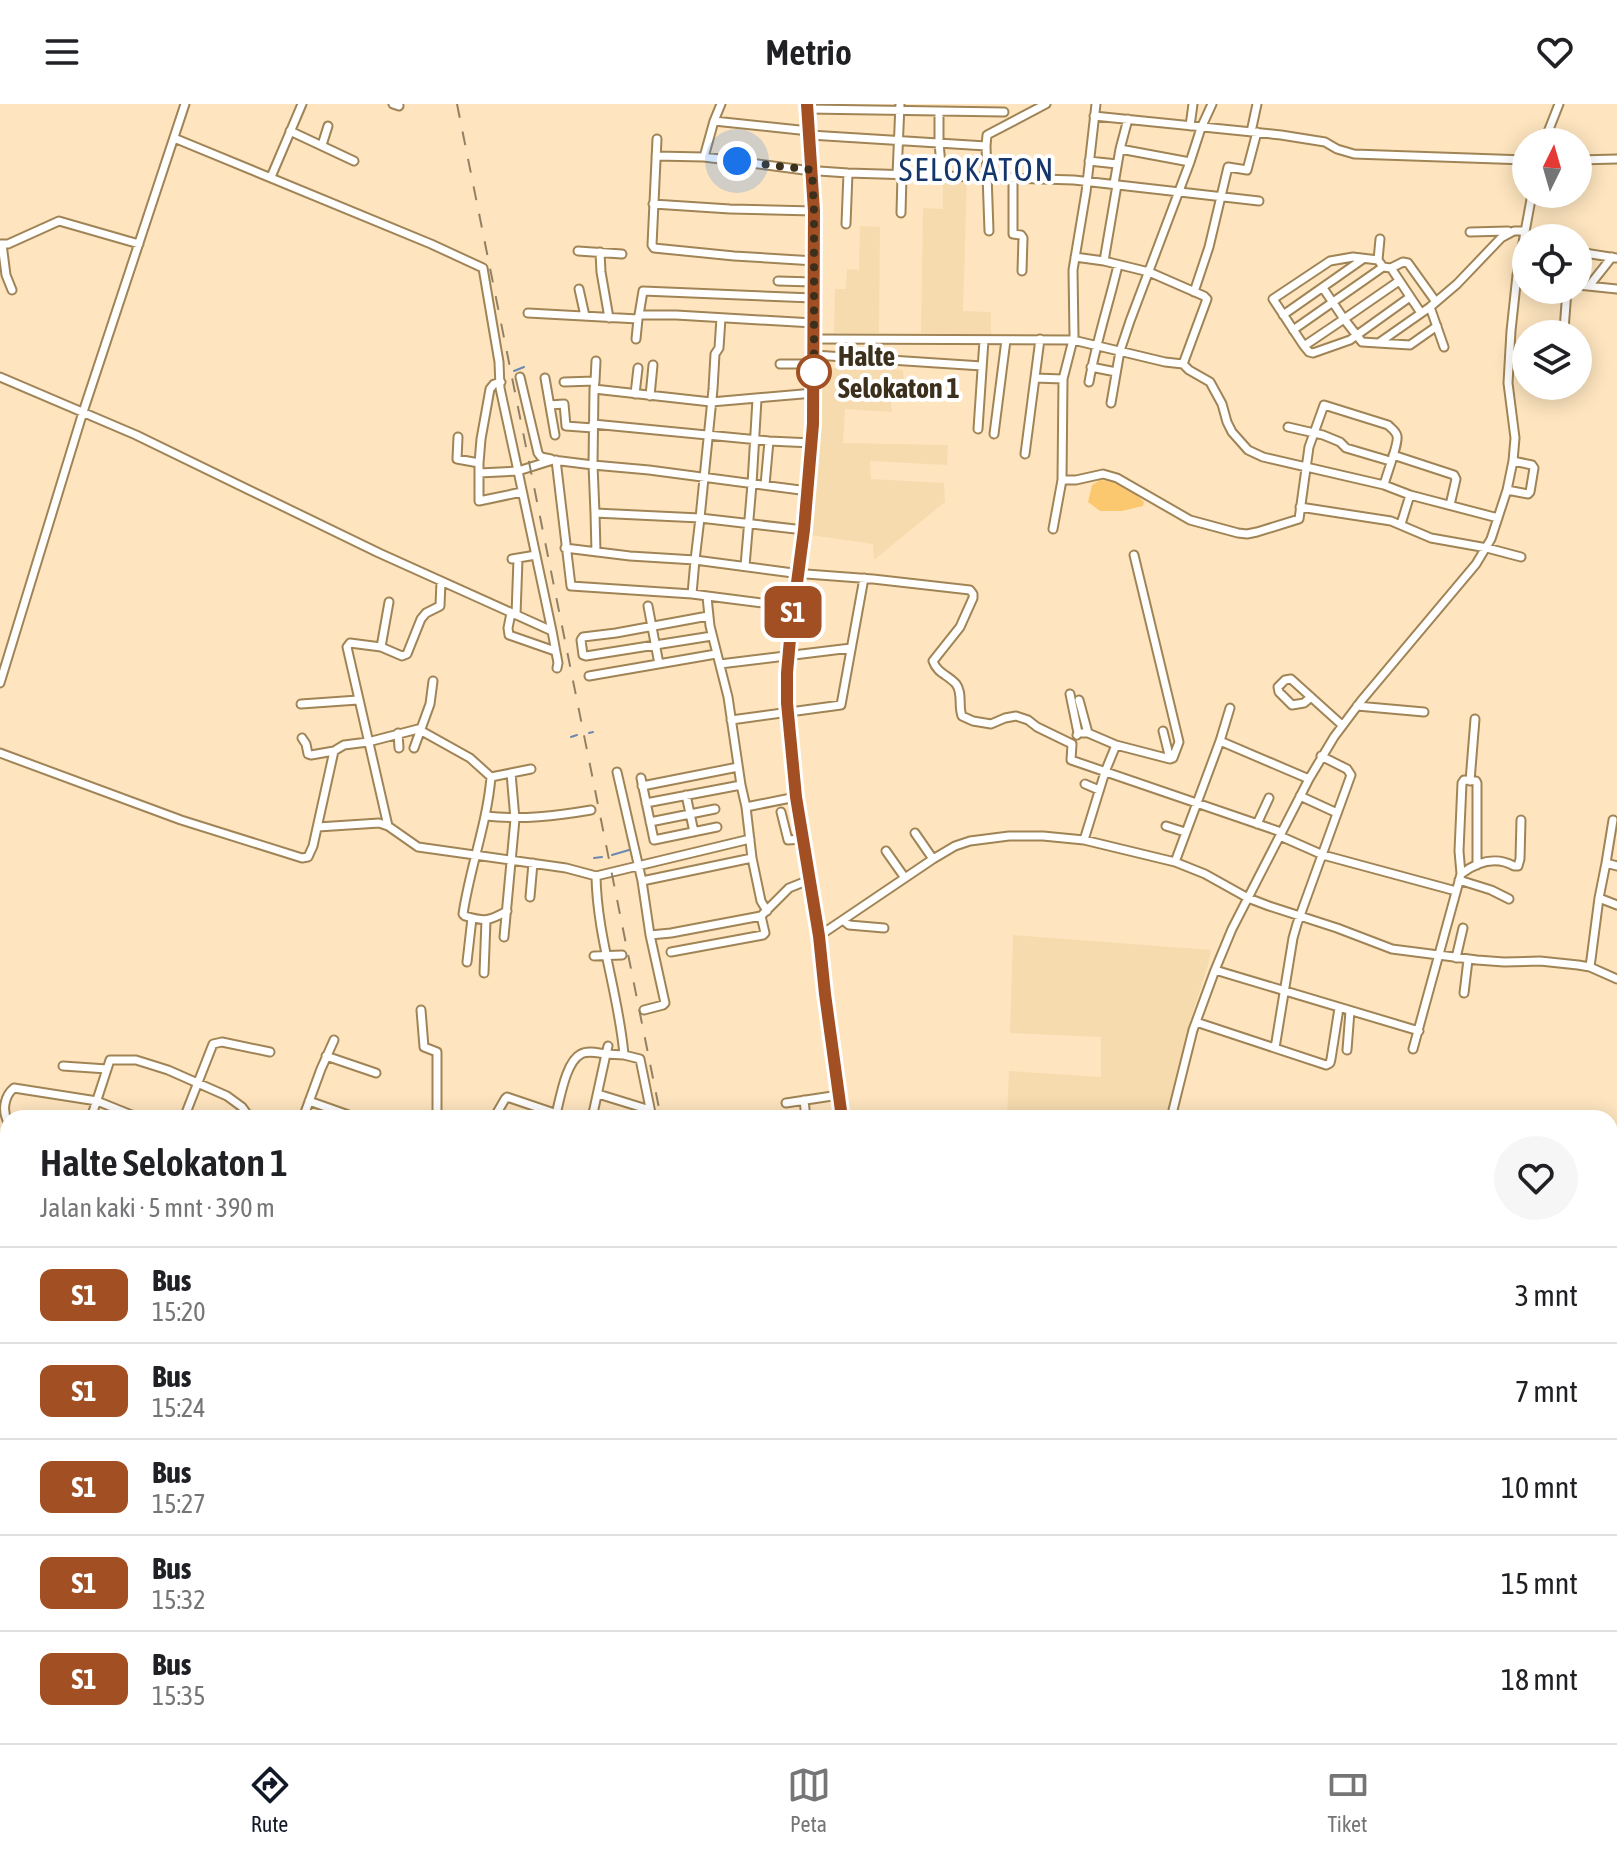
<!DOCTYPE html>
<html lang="id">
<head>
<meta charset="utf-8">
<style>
  body { margin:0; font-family:"Asap Condensed",sans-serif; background:#f6f6f6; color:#202124; height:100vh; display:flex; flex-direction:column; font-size:30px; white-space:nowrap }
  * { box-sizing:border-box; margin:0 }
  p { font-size:26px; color:#757577 }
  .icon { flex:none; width:44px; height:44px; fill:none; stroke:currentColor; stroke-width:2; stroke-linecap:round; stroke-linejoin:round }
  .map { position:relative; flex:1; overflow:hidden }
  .panel { position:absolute; left:0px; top:1006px; width:1618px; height:634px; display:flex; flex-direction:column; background:#fff; border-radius:24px 24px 0 0; box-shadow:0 4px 20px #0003 }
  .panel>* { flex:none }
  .badge { padding:0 16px; border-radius:12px; font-size:28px; line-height:52px }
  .needle { width:52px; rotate:5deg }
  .fabs { position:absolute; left:1512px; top:24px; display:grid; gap:16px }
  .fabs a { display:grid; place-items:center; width:80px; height:80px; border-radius:50%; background:#fff; box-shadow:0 4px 20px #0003; font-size:40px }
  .you { position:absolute; width:40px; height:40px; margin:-20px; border:6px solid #fff; border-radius:50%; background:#1a73e8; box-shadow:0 0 0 12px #1a73e833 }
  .map>.badge { position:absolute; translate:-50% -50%; box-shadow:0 0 0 4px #fff }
  .round { display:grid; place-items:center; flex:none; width:84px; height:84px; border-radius:42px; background:#f6f6f6 }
  .overview { display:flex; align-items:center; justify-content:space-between; height:136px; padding:0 40px }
  h1 { font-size:38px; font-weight:600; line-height:60px }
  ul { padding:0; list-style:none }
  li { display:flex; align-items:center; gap:24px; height:96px; padding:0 40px; border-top:2px solid #e0e0e0 }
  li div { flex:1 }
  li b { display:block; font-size:30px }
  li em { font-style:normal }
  li .badge { min-width:88px; font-weight:700; text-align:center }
  header { display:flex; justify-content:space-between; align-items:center; height:104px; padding:0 40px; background:#fff; font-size:36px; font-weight:600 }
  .menu { display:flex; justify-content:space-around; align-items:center; height:112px; border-top:2px solid #e0e0e0; background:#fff; font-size:22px; color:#757577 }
  .menu a { display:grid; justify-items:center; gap:4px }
  .menu .on { color:#111827 }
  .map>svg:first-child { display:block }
  .built { fill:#f6dbae }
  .green { fill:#fcc86f }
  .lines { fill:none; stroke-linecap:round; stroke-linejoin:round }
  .stream { stroke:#6c88b0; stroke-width:2 }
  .minor-casing { stroke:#a08455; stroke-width:11 }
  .major-casing { stroke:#fff; stroke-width:13 }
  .minor { stroke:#fff; stroke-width:7 }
  .major { stroke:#fad48c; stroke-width:9 }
  .rail { stroke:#928064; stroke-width:2; stroke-dasharray:14 14; stroke-linecap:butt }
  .line-casing { stroke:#fff; stroke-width:18 }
  .line { stroke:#a14f23; stroke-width:12 }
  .walk { stroke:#3c301c; stroke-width:8; stroke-dasharray:0 14.4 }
  .stop-dot { fill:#fff; stroke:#a14f23; stroke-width:4 }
  .labels { text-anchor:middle; stroke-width:8; stroke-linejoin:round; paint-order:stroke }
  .stop-label { font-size:28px; font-weight:bold; fill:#3c301c; stroke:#fff; text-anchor:start }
  .quarter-label { font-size:32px; letter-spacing:2px; fill:#15366b; stroke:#fff }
</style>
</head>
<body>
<header><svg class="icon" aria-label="menu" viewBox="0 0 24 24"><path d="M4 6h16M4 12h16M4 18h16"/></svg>Metrio<svg class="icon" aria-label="heart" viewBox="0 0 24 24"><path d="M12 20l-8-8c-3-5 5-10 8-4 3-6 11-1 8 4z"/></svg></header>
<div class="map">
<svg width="1617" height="1639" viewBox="0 0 1617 1639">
  <rect width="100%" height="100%" fill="#fee5bf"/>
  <path class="built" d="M943 75H967L963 207 991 208V231L921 229 923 104 943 105Z
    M860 122 880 123 879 229H834L835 185H846L847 165 859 166Z
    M820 264 903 266 905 290 890 289 892 308 845 305 843 339 948 341 947 361 870 357 871 375 944 379 945 398 874 456 873 440 810 431Z
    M1013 831 1211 846 1208 861 1190 917 1173 1007 1090 1008V1014H1007L1009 967 1101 973V933L1010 929Z"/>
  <path class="green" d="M1100 376C1117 377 1133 386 1144 398L1143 402 1122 407H1100L1088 398 1092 381Z"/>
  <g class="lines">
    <path class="stream" d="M514 267 524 263
      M589 629 593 628
      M571 633 577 631
      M612 751 629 746
      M594 754 602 753"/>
    <g class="minor-casing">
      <path id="minor" d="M393 0 399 2
        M808 5 1004 8
        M939 8V39L942 72
        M1094 12 1281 31 1325 38 1337 45 1354 50 1526 56
        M1128 15 1120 45 1190 58
        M714 17 809 27
        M1190 22 1193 0
        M290 27 354 57
        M1251 28 1257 0
        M810 31 986 42
        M174 34 431 140 483 164 499 258 500 284 518 367 479 369
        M657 35 652 141 654 144 734 152 815 157
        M1544 38 1559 0
        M322 41 328 22
        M656 52 704 53 804 66 848 69 1074 76 1259 97
        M704 53 714 17 721 0
        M1578 56 1617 55
        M1089 57 1117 60
        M897 71 900 0
        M271 73 302 0
        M1013 73V130L1021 131 1023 134 1022 167
        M1114 80 1120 45
        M1117 81 1104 157 1149 168 1204 192 1207 195 1183 260
        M653 100 730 105 814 107
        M901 109 902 71
        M846 120 848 69
        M989 127 986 42 987 31 1046 0
        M1470 128 1508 127
        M0 140H2L6 171 12 186
        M2 140H8L59 117 139 140
        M578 147 622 150
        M600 148 601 168 609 214
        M1578 148 1617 154
        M1075 153 1104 157
        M1378 156 1380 135
        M1391 164 1403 158 1408 159 1436 198
        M778 177 813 178
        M1578 181 1617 185
        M1589 182 1612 153
        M1323 184 1344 215 1399 177
        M579 185 585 212
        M1194 188 1209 143 1228 63 1247 66 1257 28
        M1430 203 1444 243
        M528 209 638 215 639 211H676L813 219
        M1421 209 1391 164 1383 163 1378 156 1353 153 1330 157 1273 195 1304 242 1344 215 1362 238 1410 241 1437 222
        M639 211 643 187 813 194
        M1283 211 1363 155
        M721 214 719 244 715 250 713 285 700 414 804 426
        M1293 226 1383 163
        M1564 226 1567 186
        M636 235 638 215
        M814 235 1073 236 1165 258 1183 260 1189 266 1210 278 1222 300 1227 318 1232 328 1248 346 1263 353 1384 381 1410 391 1498 414
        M1380 238 1430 203 1457 180 1501 134 1514 127H1525
        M1304 242 1309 248 1313 249 1350 236 1410 193
        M814 251 982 262
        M780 260H814
        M1091 263 1116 268
        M0 273 136 331 379 449 552 527 518 367 553 356 593 361 594 285 711 298 814 289
        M520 273 538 349 541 353 551 355
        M545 274 555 331
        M1035 274 1063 275
        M595 277 596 257
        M564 278 595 277 594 285
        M1089 278C1096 238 1109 200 1118 161
        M635 290 638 264
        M650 292 653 261
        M1111 299 1120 247 1130 217 1190 58 1201 24 1212 0
        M550 301 564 300 566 322 593 324
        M593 320 769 337 812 339
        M1288 323 1323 331 1340 338 1346 344 1390 357
        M978 325 984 236
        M994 330 1006 236
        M458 333 457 355 479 359V397L522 388
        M1025 350 1040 235
        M1393 351 1454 371 1456 375 1450 401
        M556 356 571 482 692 490
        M479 359 481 335 490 285 494 280 501 278
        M1062 376H1076L1103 370 1117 374 1190 416 1238 429 1247 430 1257 428 1299 415 1309 343 1324 301 1388 321C1392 325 1396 327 1397 332 1399 339 1386 372 1384 381
        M765 381 769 337
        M1507 386 1528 390 1530 388 1534 364 1532 361 1513 357
        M808 387 649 366 593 361 595 409 700 414 695 456 793 469 873 475 970 486 973 490V494L960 523 933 557C937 569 948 571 956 580 963 589 958 602 962 612L973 617 991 620 1005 614 1016 612 1028 616 1037 623 1072 640 1071 656 1281 728
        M1300 403 1391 417 1431 434 1487 444 1521 453
        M595 409 596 448
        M1401 420 1410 391
        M1053 425 1062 376 1063 275 1074 232 1073 166 1086 88 1096 0
        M565 444 630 452 695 456 692 490 793 503
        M512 455 536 451
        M745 462 752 380 757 295
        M707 493 710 522 728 593 741 681 746 703 752 754 761 797 767 807
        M648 502 659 560
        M511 509 508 524 509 531 555 547
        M516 511 518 455
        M708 512 616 529 583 533 581 536 583 551 586 552 712 532
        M552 527 558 559 557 564
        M381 543 402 552 407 550 421 515 426 509 440 502 441 477
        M720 560 851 544
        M589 572 716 550
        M0 579 83 308 185 0
        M1070 590 1078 629 1077 631
        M1311 593 1304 599 1292 601 1279 588 1278 583 1285 576 1291 575 1342 621
        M1079 596 1088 629
        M301 600 358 596
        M1357 602 1424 608
        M731 616 841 601 864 474
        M1163 627 1170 655
        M398 629 399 644
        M1078 629H1088L1116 641 1105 668 1084 736
        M302 634 306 640 308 650 311 651 334 647 344 641 368 638 418 625 470 654 491 673C487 720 470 763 463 810L465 812C486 818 489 817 507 807
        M1220 637 1309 675
        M1116 641 1170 655 1173 654 1179 638 1134 451
        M414 644 430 600 433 577
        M0 649 181 716 302 754 308 753 313 742 334 647
        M617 668 642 777 650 831 665 899 663 901 644 906
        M491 673 511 669
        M641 674 654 736 717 723
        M1470 677 1475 615
        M1085 680 1099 686
        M642 682 738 663
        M686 691 694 728
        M1300 692 1337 709
        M646 699 741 681
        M746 703 796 693
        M781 708 788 736 802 735
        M486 712C522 716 556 712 591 706
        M650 718 715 705
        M1257 720 1269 694
        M388 722 347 543 350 539 381 543 389 498
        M1166 722 1185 728
        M318 723 379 719 388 722 418 743 566 764 596 772 750 735
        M915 729 933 755
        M1280 732 1323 751 1456 787
        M886 747 905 774
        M1175 758 1220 637 1230 604
        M1606 759 1613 716
        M1461 770 1459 747 1462 679 1464 676 1476 677 1477 679V761
        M1459 776 1491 786 1509 795
        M642 777 752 754
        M530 793 533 759
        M1599 794 1617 801
        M843 816 849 821 884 824
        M650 831 671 829 761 812 789 784 809 776
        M819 832 933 755 955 742 970 737 1009 732H1043L1084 736 1175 758 1205 770 1248 794 1269 802 1337 824 1392 845 1477 856 1504 858 1540 857 1578 861 1590 863 1617 875
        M504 833 515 715 511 669 531 665
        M671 848 763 831 765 829 761 812
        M594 852 622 851
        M1456 854 1463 824
        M467 858 472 814
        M1590 863 1599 794 1606 759 1617 762
        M1215 866 1419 927
        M484 869 486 816
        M1464 889 1468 856
        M421 906 424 943 437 948V1014
        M1196 918 1326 961 1330 959 1331 955 1339 904
        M1275 944 1293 834 1297 820 1351 671 1347 665 1321 652
        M1413 945 1461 770C1477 758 1496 752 1514 762H1518L1520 755 1521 716
        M1347 946 1350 907
        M624 951 640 955 652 1014
        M326 952 376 969
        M63 962 107 965
        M598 990 650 1006
        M804 996 806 1014
        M309 997 357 1014
        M786 999 839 991
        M91 1014 110 956H136L168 966 227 992 242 1003 250 1014
        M184 1014 213 940 222 938 270 948
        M303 1014 321 965 334 936
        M494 1014 505 995 507 993 569 1014
        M555 1014C560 997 565 958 581 950 588 946 598 949 606 950L608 942
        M592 1014 606 950 624 951C619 891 597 833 596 772
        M1171 1014 1193 926 1215 866 1232 825 1309 675 1334 633 1361 597 1476 460 1491 435 1507 386 1513 357 1515 334 1508 279 1511 227 1517 171 1532 90
        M8 1018C2 1007 4 992 14 984L97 997 139 1014
        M0 1072 8 1076
        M0 1119 8 1121
        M0 1154 8 1133
        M0 1175 8 1177
        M0 1228 8 1234
        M0 1258H6L8 1252
        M0 1274 6 1258
        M0 1506 8 1509
        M1610 1531 1616 1538
        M230 1632 267 1639
        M547 1632 550 1639
        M631 1632 642 1638
        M791 1632 793 1639
        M812 1632 866 1639
        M1115 1632 1141 1639
        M1205 1632 1207 1639
        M1501 1632 1502 1639
        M1522 1632V1639
        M1543 1632 1544 1639
        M1564 1632V1639
        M1581 1632 1584 1639
        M1591 1632V1639
        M128 1639 130 1632
        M134 1639 137 1632
        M292 1639 293 1632
        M346 1639 348 1632
        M445 1639 447 1635
        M467 1639 469 1632
        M497 1639 499 1632
        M513 1639 516 1632
        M522 1639 524 1632
        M592 1639 596 1632
        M683 1639 686 1632
        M750 1639 751 1632
        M1002 1639 1003 1632
        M1073 1639 1075 1632
        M1151 1639 1152 1632"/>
    </g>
    <g class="major-casing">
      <path id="major" d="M807 0 814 107 813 320 804 426 791 524 787 586 796 693 819 832 828 913 842 1014
        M927 1632V1639"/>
    </g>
    <use href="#minor" class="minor"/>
    <use href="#major" class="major"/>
    <path class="rail" d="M457 0 661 1014
      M782 1632 783 1639"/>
  </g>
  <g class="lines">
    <g class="line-casing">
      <path id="line" d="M807 0 814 107 813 320 804 426 791 524 787 569V599L796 693 819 832 825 890 842 1014"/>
    </g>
    <use href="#line" class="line"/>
    <path class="walk" d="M737 57 812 66 814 107V272V268"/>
  </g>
  <circle class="stop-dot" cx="814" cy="268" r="16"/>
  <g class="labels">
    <g class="stop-label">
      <text x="838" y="262">Halte<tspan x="838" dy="32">Selokaton 1</tspan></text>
    </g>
    <g class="quarter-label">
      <text x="977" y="77">SELOKATON</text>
    </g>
  </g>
</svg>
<div class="fabs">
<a><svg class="needle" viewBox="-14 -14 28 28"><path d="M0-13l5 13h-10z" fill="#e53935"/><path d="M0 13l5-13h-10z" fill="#757577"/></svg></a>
<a><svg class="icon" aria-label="locate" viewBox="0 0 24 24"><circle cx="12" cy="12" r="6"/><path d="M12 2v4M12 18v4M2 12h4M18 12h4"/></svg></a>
<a><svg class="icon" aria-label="layers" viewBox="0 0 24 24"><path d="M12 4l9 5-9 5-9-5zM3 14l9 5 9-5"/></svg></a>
</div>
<div class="you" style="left:737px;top:57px"></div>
<b class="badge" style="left:793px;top:508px;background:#a14f23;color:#fff">S1</b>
<section class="panel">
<div class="overview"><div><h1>Halte Selokaton 1</h1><p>Jalan kaki · 5 mnt · 390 m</p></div><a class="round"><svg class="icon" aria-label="heart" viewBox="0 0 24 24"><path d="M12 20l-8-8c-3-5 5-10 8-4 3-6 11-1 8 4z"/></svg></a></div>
<ul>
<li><span class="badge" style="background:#a14f23;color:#fff">S1</span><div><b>Bus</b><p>15:20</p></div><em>3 mnt</em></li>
<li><span class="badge" style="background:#a14f23;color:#fff">S1</span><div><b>Bus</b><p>15:24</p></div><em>7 mnt</em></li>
<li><span class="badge" style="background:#a14f23;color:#fff">S1</span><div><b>Bus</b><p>15:27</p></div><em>10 mnt</em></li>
<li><span class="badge" style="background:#a14f23;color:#fff">S1</span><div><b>Bus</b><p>15:32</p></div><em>15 mnt</em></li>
<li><span class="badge" style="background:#a14f23;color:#fff">S1</span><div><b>Bus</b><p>15:35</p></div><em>18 mnt</em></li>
</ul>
</section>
</div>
<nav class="menu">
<a class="on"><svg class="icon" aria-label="directions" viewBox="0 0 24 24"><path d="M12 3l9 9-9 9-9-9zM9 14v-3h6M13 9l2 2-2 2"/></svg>Rute</a>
<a><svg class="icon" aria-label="map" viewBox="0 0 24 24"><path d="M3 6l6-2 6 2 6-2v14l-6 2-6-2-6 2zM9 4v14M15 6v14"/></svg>Peta</a>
<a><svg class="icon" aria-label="tickets" viewBox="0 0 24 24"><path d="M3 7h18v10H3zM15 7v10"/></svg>Tiket</a>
</nav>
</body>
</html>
